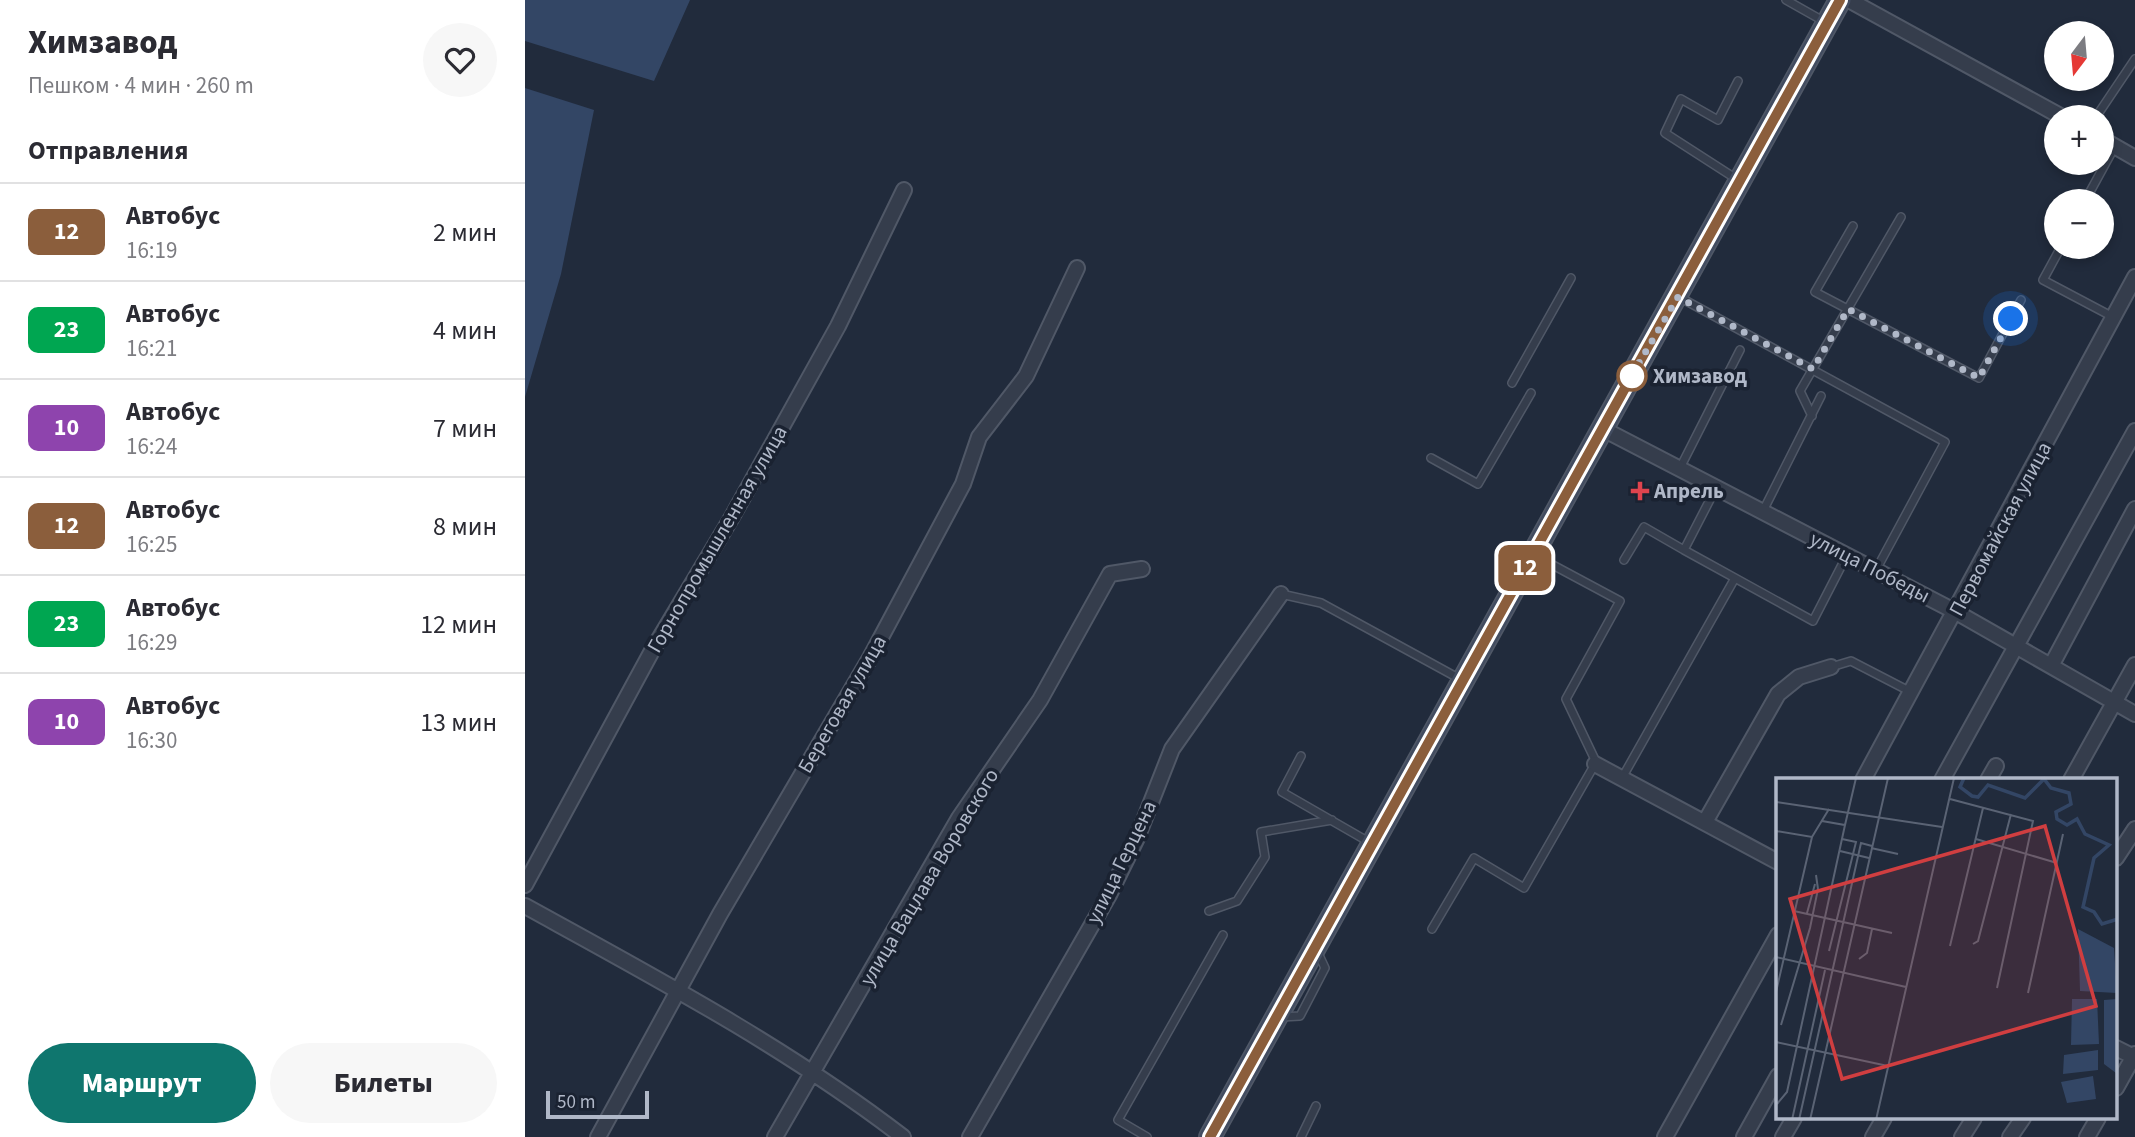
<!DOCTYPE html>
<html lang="ru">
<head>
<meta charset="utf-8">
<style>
  body { margin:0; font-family:"Source Sans 3",sans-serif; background:#f7f7f7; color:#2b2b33; height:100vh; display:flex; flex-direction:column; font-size:26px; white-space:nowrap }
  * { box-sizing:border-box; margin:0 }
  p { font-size:23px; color:#7c7c81 }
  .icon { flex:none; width:38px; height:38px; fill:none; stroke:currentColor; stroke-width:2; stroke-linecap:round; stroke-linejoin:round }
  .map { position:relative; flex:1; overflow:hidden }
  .sheet { display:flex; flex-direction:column; background:#fff; width:525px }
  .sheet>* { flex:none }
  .badge { padding:0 14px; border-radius:10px; font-size:24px; line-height:46px }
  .needle { width:46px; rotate:196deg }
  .controls { position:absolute; left:1519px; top:21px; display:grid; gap:14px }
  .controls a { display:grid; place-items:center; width:70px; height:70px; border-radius:50%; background:#fff; box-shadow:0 4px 10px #0003; font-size:35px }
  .scale { position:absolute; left:21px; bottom:18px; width:103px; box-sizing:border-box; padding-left:7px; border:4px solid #b0b8c8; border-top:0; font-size:19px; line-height:24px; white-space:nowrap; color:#b0b8c8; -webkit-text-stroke:5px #1a2231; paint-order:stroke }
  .you { position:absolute; width:35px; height:35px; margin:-18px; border:5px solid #fff; border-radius:50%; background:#1a73e8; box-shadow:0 0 0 10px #1a73e833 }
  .map>.badge { position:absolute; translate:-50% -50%; box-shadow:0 0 0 4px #fff }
  h2 { padding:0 28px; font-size:26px; line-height:63px }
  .round { display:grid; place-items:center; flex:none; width:74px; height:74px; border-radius:37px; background:#f7f7f7 }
  .headline { display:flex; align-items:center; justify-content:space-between; height:119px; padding:0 28px }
  h1 { font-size:33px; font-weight:800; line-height:52px }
  .action { display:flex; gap:14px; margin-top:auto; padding:14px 28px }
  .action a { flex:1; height:80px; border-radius:42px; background:#0f766e; color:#fff; font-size:28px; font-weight:800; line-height:80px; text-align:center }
  .action a+a { background:#f7f7f7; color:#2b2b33 }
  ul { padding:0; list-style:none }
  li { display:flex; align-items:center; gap:21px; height:98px; padding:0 28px; border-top:2px solid #e1e1e2 }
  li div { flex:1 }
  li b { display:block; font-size:26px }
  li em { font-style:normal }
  li .badge { min-width:77px; font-weight:700; text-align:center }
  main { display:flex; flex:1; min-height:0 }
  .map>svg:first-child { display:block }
  .water { fill:#334665 }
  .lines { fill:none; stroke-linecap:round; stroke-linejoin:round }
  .lane-casing { stroke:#505867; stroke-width:10 }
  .street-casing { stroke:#505867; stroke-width:18 }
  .secondary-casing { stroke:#505867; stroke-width:24 }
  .lane { stroke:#353d4c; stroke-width:7 }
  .street { stroke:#353d4c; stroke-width:14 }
  .secondary { stroke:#424c60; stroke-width:21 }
  .line-casing { stroke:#fff; stroke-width:16 }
  .line { stroke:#8b5e3c; stroke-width:10 }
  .walk { stroke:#b0b8c8; stroke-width:7; stroke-dasharray:0 12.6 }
  .stop-dot { fill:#fff; stroke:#8b5e3c; stroke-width:3.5 }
  .health-dot { fill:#e0444e; stroke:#1a2231; stroke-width:2.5 }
  .labels { text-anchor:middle; stroke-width:7; stroke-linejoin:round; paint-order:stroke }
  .stop-label { font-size:21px; font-weight:bold; fill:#b0b8c8; stroke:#1a2231; text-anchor:start }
  .poi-label { font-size:21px; font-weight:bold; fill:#b0b8c8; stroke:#1a2231; text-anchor:start }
  .street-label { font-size:21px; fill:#b0b8c8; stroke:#1a2231 }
  .inset-river { fill:none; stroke:#334665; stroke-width:3.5 }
  .inset-road { fill:none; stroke:#5a6374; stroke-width:2 }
  .view { fill:#d03e40; fill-opacity:0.15; stroke:#d03e40; stroke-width:3.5 }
  .inset-edge { fill:none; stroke:#b0b8c8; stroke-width:3.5 }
</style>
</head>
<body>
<main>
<section class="sheet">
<div class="headline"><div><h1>Химзавод</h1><p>Пешком · 4 мин · 260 m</p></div><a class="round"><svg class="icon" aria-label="heart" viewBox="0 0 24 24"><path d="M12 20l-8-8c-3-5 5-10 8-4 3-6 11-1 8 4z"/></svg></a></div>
<h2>Отправления</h2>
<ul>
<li><span class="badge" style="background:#8b5e3c;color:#fff">12</span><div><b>Автобус</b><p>16:19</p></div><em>2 мин</em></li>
<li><span class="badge" style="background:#00a651;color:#fff">23</span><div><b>Автобус</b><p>16:21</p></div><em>4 мин</em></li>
<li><span class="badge" style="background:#8e44ad;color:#fff">10</span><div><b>Автобус</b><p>16:24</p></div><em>7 мин</em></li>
<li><span class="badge" style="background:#8b5e3c;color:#fff">12</span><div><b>Автобус</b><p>16:25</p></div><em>8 мин</em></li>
<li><span class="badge" style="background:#00a651;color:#fff">23</span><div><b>Автобус</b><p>16:29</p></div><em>12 мин</em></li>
<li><span class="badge" style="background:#8e44ad;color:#fff">10</span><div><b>Автобус</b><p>16:30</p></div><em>13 мин</em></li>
</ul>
<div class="action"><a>Маршрут</a><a>Билеты</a></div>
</section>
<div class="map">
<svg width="1610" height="1137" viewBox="0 0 1610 1137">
  <rect width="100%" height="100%" fill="#212b3c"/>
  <path class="water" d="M0 0H165L129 81 0 41Z
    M0 88 69 110 36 274 0 397Z"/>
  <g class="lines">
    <g class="lane-casing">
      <path id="lane" d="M1261 0 1300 22
        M1571 117 1610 59
        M1213 180 1140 133 1156 99 1193 120 1213 81
        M1560 201 1590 146
        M1328 226 1290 292 1454 378 1496 300
        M1536 247 1518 280 1588 317
        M1154 297 1420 442 1351 570
        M987 383 1046 278
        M1287 416 1275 391 1376 217
        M906 458 953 484 1006 393
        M1155 468 1215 350
        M1238 511 1296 396
        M1159 550 1288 621 1322 555
        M1011 556 1095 601 1041 699 1072 764
        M1099 560 1119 527 1159 550 1191 488
        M756 594 796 603 935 679
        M1306 667 1326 661 1386 692
        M776 756 757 792 844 842
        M1097 778 1210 578
        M684 911 712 901 740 857 736 832 807 820
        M907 929 949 858 999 888 1070 764
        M756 1017 775 1016 800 968 793 953
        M622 1137 593 1120 698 935
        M776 1137 791 1106"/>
    </g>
    <g class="street-casing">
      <path id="street" d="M1324 0 1537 117
        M1577 139 1610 158
        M1076 428 1431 612 1610 714
        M1526 666 1610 509
        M1070 764 1253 862
        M1338 780 1610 277
        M1417 780 1610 431
        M1463 780 1471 766
        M1546 780 1610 665
        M1180 822 1253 694 1274 677 1306 667
        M1591 858 1610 829
        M0 885 128 649 207 517 313 326 379 190
        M0 906C129 977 261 1047 378 1137
        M1591 1048 1609 1057
        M1591 1088 1610 1054
        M73 1137 195 914 345 658 438 484 454 437 501 376 552 268
        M250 1137 434 818 515 700 585 574 617 569
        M445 1137 584 895 612 838 647 749 756 594
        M1140 1137 1253 935
        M1219 1137 1253 1076
        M1258 1137 1269 1118
        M1348 1137 1359 1118
        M1437 1137 1449 1118
        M1485 1137 1498 1118
        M1562 1137 1573 1118"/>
    </g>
    <g class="secondary-casing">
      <path id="secondary" d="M685 1137 1315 0"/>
    </g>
    <use href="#lane" class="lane"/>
    <use href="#street" class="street"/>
    <use href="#secondary" class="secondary"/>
  </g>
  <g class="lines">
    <g class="line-casing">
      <path id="line" d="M685 1137 1315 0"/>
    </g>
    <use href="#line" class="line"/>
    <path class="walk" d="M1107 376 1104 380 1153 297 1288 369 1323 309 1454 378 1486 319"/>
  </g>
  <circle class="stop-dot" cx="1107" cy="376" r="14"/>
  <path class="health-dot" d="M1111.5 480.5h7v7h7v7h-7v7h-7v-7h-7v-7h7z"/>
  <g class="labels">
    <g class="stop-label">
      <text x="1128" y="383">Химзавод</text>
    </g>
    <g class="poi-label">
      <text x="1129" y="498">Апрель</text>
    </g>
    <g class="street-label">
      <text transform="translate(1475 529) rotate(-62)" y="7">Первомайская улица</text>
      <text transform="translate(192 539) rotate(-60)" y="7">Горнопромышленная улица</text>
      <text transform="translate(1345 567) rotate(27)" y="7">улица Победы</text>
      <text transform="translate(317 704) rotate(-60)" y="7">Береговая улица</text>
      <text transform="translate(596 862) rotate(-64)" y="7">улица Герцена</text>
      <text transform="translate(404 877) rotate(-59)" y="7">улица Вацлава Воровского</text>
    </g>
  </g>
  <g transform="translate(1251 778)">
    <rect width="341" height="341" fill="#212b3c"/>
    <path d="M302 151 338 170 341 215 304 213ZM296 221H321L323 266 295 267ZM341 221 342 294 340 295 328 286V222ZM322 272V292L287 296 288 277ZM317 298 320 321 291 325 285 304Z" fill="#334665"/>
    <path class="inset-river" d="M188 0 184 9 196 18 202 19 212 7 249 20 268 1 275 10 293 15 295 26 280 34 281 41 291 47 301 41 309 56 333 67 318 80 307 129 318 134 326 146 342 141"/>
    <path class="inset-road" d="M174 21 257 43 221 210M0 24 166 49M46 43 69 47 80 0M0 53 36 59 53 31M200 61 281 85M95 70 122 76M64 73 93 80M18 133 116 155M31 135 39 106M197 166 202 163 235 36M174 168 207 30M53 173 80 64 66 61M0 179 130 209M83 181 91 175 96 151M0 214 36 59M252 215 287 56M5 247 34 150 42 111 40 97M0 264 112 288M1 326 11 314 69 47M16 342 49 192M23 342 85 65 96 68M34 342 112 0M100 342 178 0"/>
    <path class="view" d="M269 48 320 228 66 301 14 121Z"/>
    <rect width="341" height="341" class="inset-edge"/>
  </g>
</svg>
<div class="controls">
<a><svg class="needle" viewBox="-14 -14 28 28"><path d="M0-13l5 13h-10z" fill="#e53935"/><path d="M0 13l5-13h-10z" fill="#7c7c81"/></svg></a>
<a>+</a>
<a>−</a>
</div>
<div class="scale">50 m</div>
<div class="you" style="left:1486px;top:319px"></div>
<b class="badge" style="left:1000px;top:568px;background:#8b5e3c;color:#fff">12</b>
</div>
</main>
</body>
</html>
